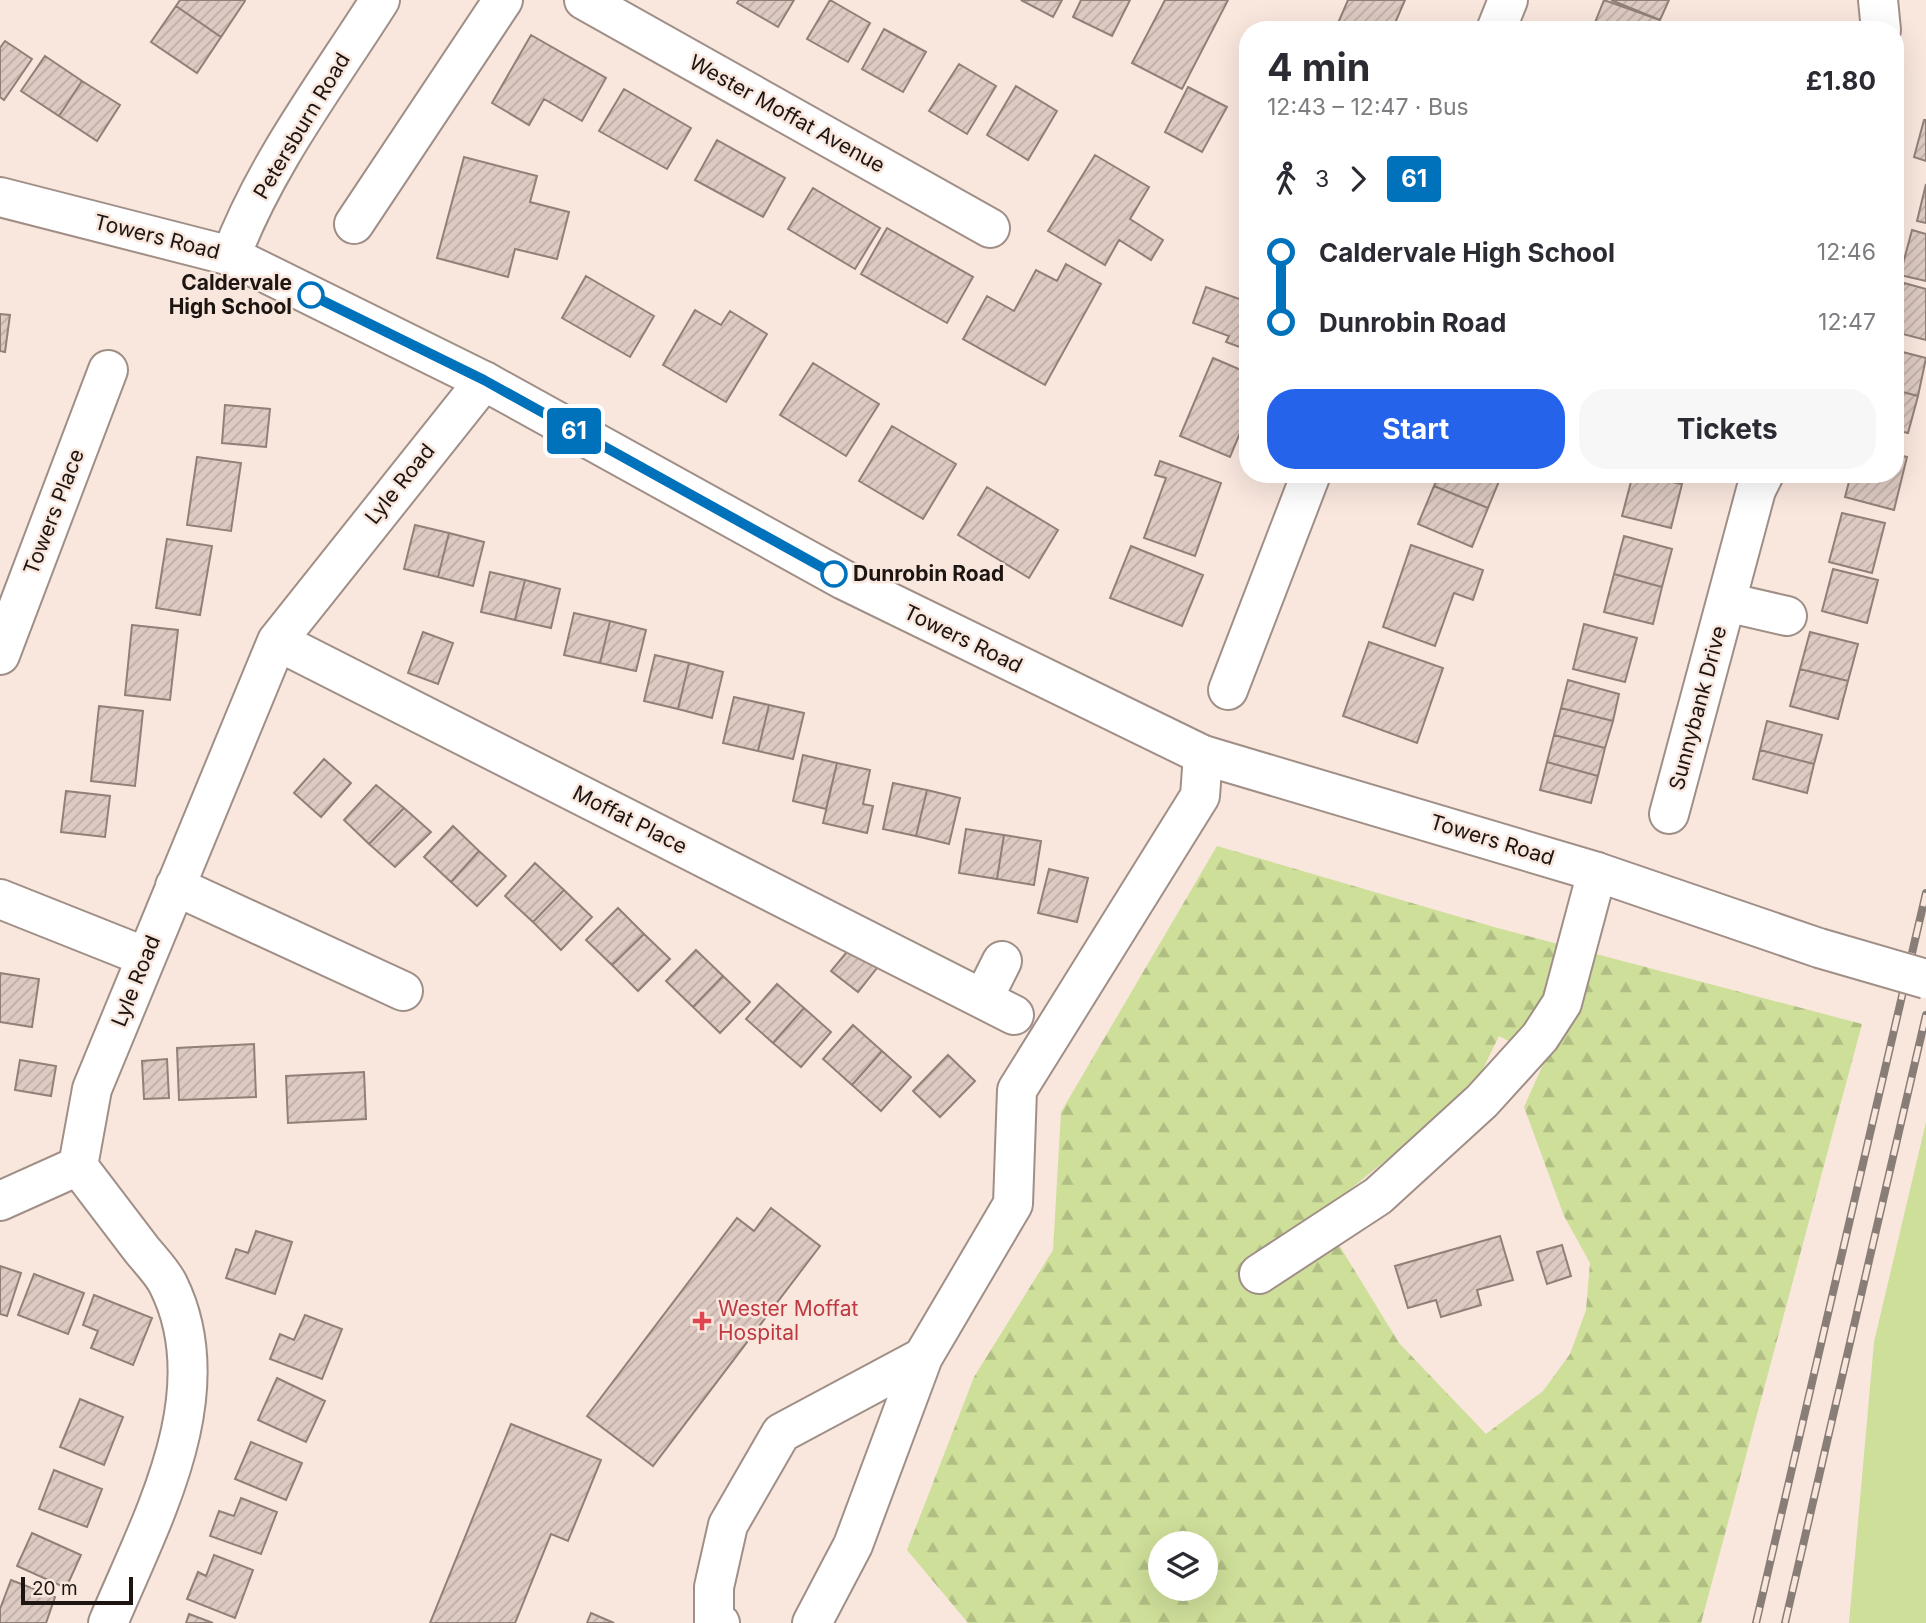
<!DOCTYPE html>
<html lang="en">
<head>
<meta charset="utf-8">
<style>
  body { margin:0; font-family:Inter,sans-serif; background:#f7f7f7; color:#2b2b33; height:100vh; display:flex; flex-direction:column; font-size:26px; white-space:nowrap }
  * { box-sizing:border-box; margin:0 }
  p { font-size:23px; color:#7c7c81 }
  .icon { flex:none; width:38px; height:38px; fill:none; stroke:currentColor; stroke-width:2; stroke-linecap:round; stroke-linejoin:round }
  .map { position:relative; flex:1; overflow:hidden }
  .panel { position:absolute; left:1239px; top:21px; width:665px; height:462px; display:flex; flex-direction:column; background:#fff; border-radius:28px; box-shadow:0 7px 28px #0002 }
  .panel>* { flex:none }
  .badge { padding:0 14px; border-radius:5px; font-size:24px; line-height:46px }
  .controls { position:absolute; left:1148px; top:1531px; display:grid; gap:14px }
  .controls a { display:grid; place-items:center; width:70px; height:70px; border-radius:50%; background:#fff; box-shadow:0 7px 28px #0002; font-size:35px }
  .scale { position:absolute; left:21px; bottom:18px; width:112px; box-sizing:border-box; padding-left:7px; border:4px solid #1c1512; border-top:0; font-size:19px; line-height:24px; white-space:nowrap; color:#1c1512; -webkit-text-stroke:5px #f9e7de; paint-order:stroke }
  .map>.badge { position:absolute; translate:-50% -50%; box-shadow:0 0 0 4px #fff }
  .legs { display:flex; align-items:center; gap:10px; height:77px; padding:0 28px; font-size:23px }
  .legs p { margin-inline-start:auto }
  .headline { display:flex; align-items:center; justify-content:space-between; height:119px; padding:0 28px }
  h1 { font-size:38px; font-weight:700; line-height:52px }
  .button { display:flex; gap:14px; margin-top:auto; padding:14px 28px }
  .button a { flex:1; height:80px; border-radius:28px; background:#2563eb; color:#fff; font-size:28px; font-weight:700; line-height:80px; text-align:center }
  .button a+a { background:#f7f7f7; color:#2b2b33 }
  ul { padding:0 28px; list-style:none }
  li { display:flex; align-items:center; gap:24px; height:70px; font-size:26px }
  li i { display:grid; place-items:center; width:10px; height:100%; margin:0 9px; background:currentColor }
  li i::after { content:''; width:18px; height:18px; margin:-9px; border:5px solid; border-radius:50%; background:#fff }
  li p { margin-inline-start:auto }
  li:first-child i { background:linear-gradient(#0000 50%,currentColor 0) }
  li:last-child i { background:linear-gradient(currentColor 50%,#0000 0) }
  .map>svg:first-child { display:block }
  .forest { fill:url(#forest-firs); fill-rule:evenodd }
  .park { fill:#cedf99 }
  .building { fill:url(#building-hatch); stroke:#918078; stroke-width:2 }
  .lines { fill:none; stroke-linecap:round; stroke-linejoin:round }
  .minor-casing { stroke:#a08f87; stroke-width:42 }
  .major-casing { stroke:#a08f87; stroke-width:42 }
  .minor { stroke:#fff; stroke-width:38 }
  .major { stroke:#fff; stroke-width:38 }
  .rail-casing { stroke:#897d77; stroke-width:8 }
  .rail { stroke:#f9e7de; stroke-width:5; stroke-dasharray:16; stroke-linecap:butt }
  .major-bridge-casing { stroke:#a08f87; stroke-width:42; stroke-linecap:butt }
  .major-bridge { stroke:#fff; stroke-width:38 }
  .line-1-casing { stroke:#fff; stroke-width:16 }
  .line-1 { stroke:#0072bc; stroke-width:10 }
  .stop-1-dot { fill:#fff; stroke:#0072bc; stroke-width:3.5 }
  .health-dot { fill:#e0444e; stroke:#f9e7de; stroke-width:2.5 }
  .labels { text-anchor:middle; stroke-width:5; stroke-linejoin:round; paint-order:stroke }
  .street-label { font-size:21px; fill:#1c1512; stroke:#f9e7de }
  .stop-label { font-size:21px; font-weight:bold; fill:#1c1512; stroke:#f9e7de; text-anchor:end }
  .health-label { font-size:21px; fill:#be3a42; stroke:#f9e7de; text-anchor:start }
</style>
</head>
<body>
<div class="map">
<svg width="1926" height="1623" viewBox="0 0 1926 1623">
  <defs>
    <pattern id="forest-firs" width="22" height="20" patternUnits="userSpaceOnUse" patternTransform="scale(1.75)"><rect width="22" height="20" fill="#cedf99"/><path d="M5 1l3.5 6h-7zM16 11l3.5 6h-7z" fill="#b0be83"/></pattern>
    <pattern id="building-hatch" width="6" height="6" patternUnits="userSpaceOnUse" patternTransform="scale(1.75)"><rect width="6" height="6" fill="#ddcac2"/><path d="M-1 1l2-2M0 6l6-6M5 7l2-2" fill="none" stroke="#bdada6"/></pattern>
  </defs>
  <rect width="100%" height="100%" fill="#f9e7de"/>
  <path class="forest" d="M1217 846 1494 927 1862 1024 1701 1623H968L907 1550 974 1377 1053 1250 1061 1112ZM1499 1036 1545 1060 1524 1107 1564 1216 1590 1263 1586 1310 1570 1354 1543 1391 1486 1434 1399 1343 1320 1214 1435 1120 1482 1071ZM1160 1544H1206V1589H1160Z"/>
  <path class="park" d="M1926 1122V1623H1849L1874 1342Z"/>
  <path class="building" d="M180 0H244L245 1 221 37 176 6Z
    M739 0H794L778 27 737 3Z
    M830 0 870 23 848 62 807 39Z
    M1021 0H1062L1053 17Z
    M1081 0H1130L1112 36 1073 17Z
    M1165 0H1228L1182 89 1132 63Z
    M1348 0H1405L1392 30H1335Z
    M1604 0 1660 20 1656 30H1592Z
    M1611 0H1669L1660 20Z
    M176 6 221 37 197 73 151 42Z
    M884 29 926 52 903 92 862 69Z
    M531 35 606 78 582 121 544 99 529 125 492 103Z
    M5 41 32 59 4 100 0 97V48Z
    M45 56 82 81 59 116 21 91Z
    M959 64 996 86 967 134 929 111Z
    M82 81 120 105 97 141 59 116Z
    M1016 86 1057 111 1028 160 987 135Z
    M1188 87 1227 107 1202 152 1165 132Z
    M624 89 691 128 667 169 599 131Z
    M1924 120H1926V161L1914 157Z
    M717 140 785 178 763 217 695 180Z
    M1095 155 1149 187 1130 219 1163 240 1151 260 1119 240 1105 265 1048 231Z
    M464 157 537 176 530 202 569 212 557 259 515 249 508 277 437 258Z
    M1926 184V223L1917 221Z
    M813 188 880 228 855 269 788 229Z
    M887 228 973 277 947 323 861 274Z
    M1912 230 1926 234V281L1900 275Z
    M1066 264 1101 284 1045 385 963 339 987 296 1014 311 1036 270 1057 281Z
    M586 276 654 316 630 357 562 318Z
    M1248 281V350L1226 342 1229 336 1193 323 1206 287 1242 300Z
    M1904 283 1926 289V340L1895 332V315Z
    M695 310 721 325 730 311 767 334 726 402 663 365Z
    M0 314 10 315 5 352 0 351Z
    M1895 350 1926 358 1918 396 1895 390Z
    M1213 358 1248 373V414L1230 457 1180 436Z
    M813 363 879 404 846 456 780 415Z
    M1895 390 1918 396 1908 433 1895 430Z
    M225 405 270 409 266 447 222 443Z
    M892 426 956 464 923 519 859 481Z
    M1895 454 1907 457 1894 510 1845 497 1851 474H1895Z
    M197 457 241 463 231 531 187 525Z
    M1160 461 1221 483 1195 556 1144 538 1166 478 1155 475Z
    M1439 474H1502L1488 508 1434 486Z
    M1633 474 1682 484 1671 528 1622 516Z
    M1434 486 1488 508 1472 547 1418 524Z
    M987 487 1058 530 1029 578 958 535Z
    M1842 513 1885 523 1872 573 1829 562Z
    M415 525 449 533 438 577 404 569Z
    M449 533 484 542 473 586 438 577Z
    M1624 536 1672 549 1662 587 1614 574Z
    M167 539 212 546 200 615 156 608Z
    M1411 545 1483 570 1473 600 1454 593 1435 646 1383 627Z
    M1131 546 1203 575 1182 626 1110 598Z
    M1833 569 1878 580 1867 623 1822 611Z
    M490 572 525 580 515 620 481 612Z
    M1614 574 1662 587 1653 624 1604 612Z
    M525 580 560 589 551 628 515 620Z
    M574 613 610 621 600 663 564 655Z
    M610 621 646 630 636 671 600 663Z
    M1584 624 1637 638 1625 682 1573 669Z
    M132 625 178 630 170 700 125 695Z
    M423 632 453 643 438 684 408 673Z
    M1810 632 1858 644 1848 681 1800 669Z
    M1369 642 1443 668 1417 743 1343 716Z
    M655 655 689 663 678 709 644 701Z
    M689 663 723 672 712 718 678 709Z
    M1800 669 1848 681 1838 719 1790 706Z
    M1568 680 1619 694 1613 721 1561 708Z
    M734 697 769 705 758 751 723 743Z
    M769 705 804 713 793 759 758 751Z
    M99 706 143 711 135 786 91 781Z
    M1561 708 1613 721 1605 748 1554 735Z
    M1767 721 1822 735 1814 764 1760 750Z
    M1554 735 1605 748 1598 776 1547 762Z
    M1760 750 1814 764 1807 793 1753 779Z
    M803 755 837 763 826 809 793 801Z
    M324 759 351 783 321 817 294 793Z
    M1547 762 1598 776 1591 803 1540 790Z
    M837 763 870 770 863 804 873 806 867 833 823 823Z
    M893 783 927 790 916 836 883 829Z
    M376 785 404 808 369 844 344 820Z
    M927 790 960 798 949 844 916 836Z
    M66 791 110 796 105 837 61 832Z
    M404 808 431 832 395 867 369 844Z
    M453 826 479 851 451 882 424 857Z
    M966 829 1004 835 997 879 959 873Z
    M1004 835 1041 841 1034 885 997 879Z
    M479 851 506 876 477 906 451 882Z
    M535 863 564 890 533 922 505 896Z
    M1049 869 1088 878 1077 922 1038 913Z
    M564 890 592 917 561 950 533 922Z
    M618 908 644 934 612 965 586 940Z
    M644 934 670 959 638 991 612 965Z
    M851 947 877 968 858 992 831 971Z
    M696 950 723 976 693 1007 666 981Z
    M0 973 39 979 32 1027 0 1022Z
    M723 976 750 1002 720 1033 693 1007Z
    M777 984 804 1008 773 1043 746 1019Z
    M804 1008 831 1032 801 1067 773 1043Z
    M853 1025 882 1051 852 1085 823 1059Z
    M254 1044 256 1097 179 1100 177 1048Z
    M882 1051 911 1077 881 1111 852 1085Z
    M948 1055 975 1081 940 1117 913 1091Z
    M167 1059 169 1098 144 1099 142 1061Z
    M20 1060 56 1066 51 1096 15 1090Z
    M364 1072 366 1119 288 1123 286 1076Z
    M771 1208 820 1246 653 1466 587 1416 737 1218 754 1231Z
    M256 1231 292 1242 275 1294 226 1278 236 1249 248 1253Z
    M1500 1236 1513 1280 1477 1290 1481 1305 1441 1317 1436 1300 1408 1308 1395 1266Z
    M1562 1245 1571 1276 1547 1284 1537 1252Z
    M0 1266 21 1273 7 1316 0 1314Z
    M34 1274 84 1293 68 1334 18 1315Z
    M94 1295 152 1318 133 1365 91 1348 98 1331 83 1325Z
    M305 1315 342 1329 322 1379 270 1359 280 1334 294 1340Z
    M277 1378 325 1401 306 1442 258 1420Z
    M80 1399 123 1417 104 1465 60 1447Z
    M511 1424 601 1460 568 1541 551 1534 515 1623H430Z
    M251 1442 302 1463 286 1500 235 1479Z
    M54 1470 102 1489 87 1527 39 1509Z
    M241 1498 277 1512 261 1554 210 1536 219 1511 234 1516Z
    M32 1533 81 1555 66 1588 17 1566Z
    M214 1555 253 1570 235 1618 187 1599 198 1572 206 1576Z
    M11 1580 55 1597 46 1623H0V1609Z
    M591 1613 614 1623H587Z
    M189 1614 213 1623H186Z"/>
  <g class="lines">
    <g class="minor-casing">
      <path id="minor" d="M584 0 990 228
        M1878 0 1881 30
        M1496 30 1508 0
        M0 197 231 256
        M354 224 503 0
        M1726 602 1787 616
        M277 641 1014 1015
        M0 655 108 370
        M1228 690 1311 474
        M1669 814 1756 490 1764 474
        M175 886 403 991
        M0 899 146 957
        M983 999 1002 961
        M0 1201 78 1166
        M1259 1274 1378 1196 1482 1101 1540 1037 1562 1003 1597 872
        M108 1623C150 1522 223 1394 168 1284 162 1272 151 1261 142 1250 121 1222 99 1194 78 1166L92 1089 277 641 484 381
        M720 1623 714 1622V1587L728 1525 781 1433 923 1357
        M812 1623 853 1545 923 1357 1013 1204 1017 1090 1200 796 1203 755"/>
    </g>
    <g class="major-casing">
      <path id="major" d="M380 0C328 82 265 165 231 256L484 381 844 580 1203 755 1597 872 1819 948"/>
    </g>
    <use href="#minor" class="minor"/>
    <use href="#major" class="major"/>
    <g class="rail-casing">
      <path id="rail" d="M1756 1623 1926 893
        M1785 1623 1926 1015"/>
    </g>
    <use href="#rail" class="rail"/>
    <g class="major-bridge-casing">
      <path id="major-bridge" d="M1819 948 1926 979"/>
    </g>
    <use href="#major-bridge" class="major-bridge"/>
  </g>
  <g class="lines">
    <g class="line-1-casing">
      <path id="line-1" d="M311 295 484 380 834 574"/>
    </g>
    <use href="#line-1" class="line-1"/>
  </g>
  <g class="stop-1-dot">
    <circle cx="311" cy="295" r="12"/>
    <circle cx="834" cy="574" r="12"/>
  </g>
  <path class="health-dot" d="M698.5 1310.5h7v7h7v7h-7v7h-7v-7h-7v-7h7z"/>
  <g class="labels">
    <g class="street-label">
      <text transform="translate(787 114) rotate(29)" y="7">Wester Moffat Avenue</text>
      <text transform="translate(302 126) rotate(-59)" y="7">Petersburn Road</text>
      <text transform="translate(157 237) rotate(14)" y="7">Towers Road</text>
      <text transform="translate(400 484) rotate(-51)" y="7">Lyle Road</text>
      <text transform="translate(54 512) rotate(-69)" y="7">Towers Place</text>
      <text transform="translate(963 639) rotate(26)" y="7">Towers Road</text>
      <text transform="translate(1698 708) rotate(-75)" y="7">Sunnybank Drive</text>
      <text transform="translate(630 820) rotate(27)" y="7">Moffat Place</text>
      <text transform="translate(1492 840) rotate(17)" y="7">Towers Road</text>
      <text transform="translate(136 981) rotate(-68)" y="7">Lyle Road</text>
    </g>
    <g class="stop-label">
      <text x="292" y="290">Caldervale<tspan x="292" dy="24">High School</tspan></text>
      <text x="853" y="581" text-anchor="start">Dunrobin Road</text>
    </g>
    <g class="health-label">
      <text x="718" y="1316">Wester Moffat<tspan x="718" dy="24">Hospital</tspan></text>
    </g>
  </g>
</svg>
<div class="controls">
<a><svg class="icon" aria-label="layers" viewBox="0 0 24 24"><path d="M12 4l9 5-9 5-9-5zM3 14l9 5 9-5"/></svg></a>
</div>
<div class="scale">20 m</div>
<b class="badge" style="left:574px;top:431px;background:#0072bc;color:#fff">61</b>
<section class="panel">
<div class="headline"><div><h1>4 min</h1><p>12:43 – 12:47 · Bus</p></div><b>£1.80</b></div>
<div class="legs"><svg class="icon" aria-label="walk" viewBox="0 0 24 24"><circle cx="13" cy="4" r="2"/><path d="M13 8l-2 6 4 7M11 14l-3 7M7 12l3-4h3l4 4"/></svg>3<svg class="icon" aria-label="forward" viewBox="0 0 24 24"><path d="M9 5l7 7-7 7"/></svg><b class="badge" style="background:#0072bc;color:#fff">61</b></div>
<ul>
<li><i style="color:#0072bc"></i><b>Caldervale High School</b><p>12:46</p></li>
<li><i style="color:#0072bc"></i><b>Dunrobin Road</b><p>12:47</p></li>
</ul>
<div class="button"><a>Start</a><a>Tickets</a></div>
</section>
</div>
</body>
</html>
